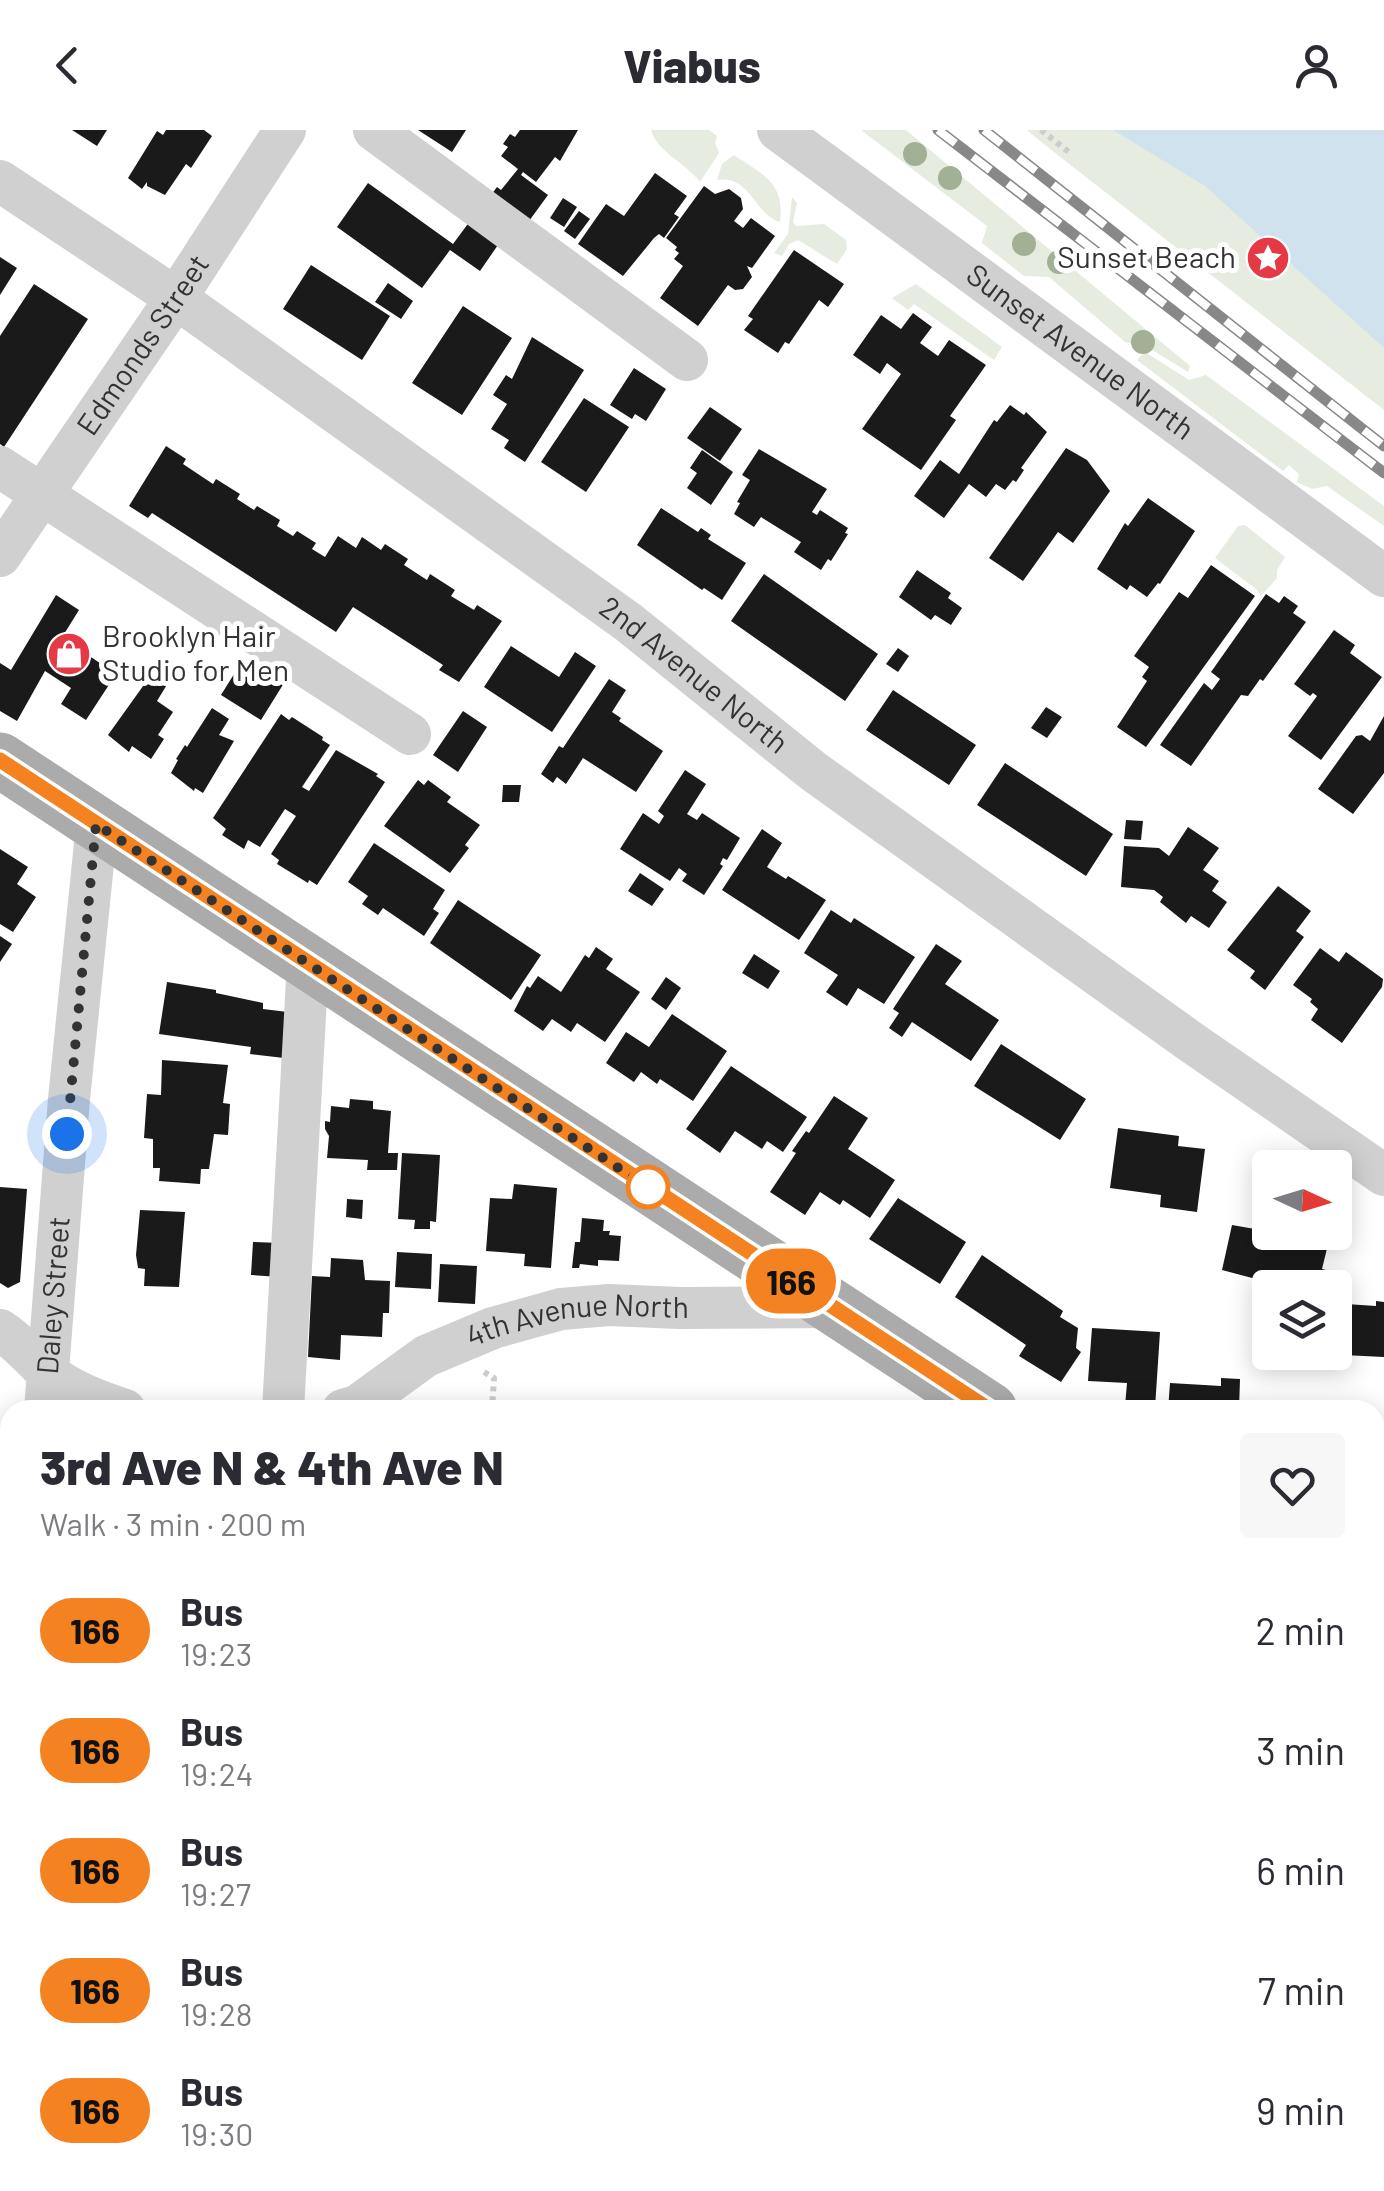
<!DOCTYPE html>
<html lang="en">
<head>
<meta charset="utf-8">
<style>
  body { margin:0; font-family:Barlow,sans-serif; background:#f7f7f7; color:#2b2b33; height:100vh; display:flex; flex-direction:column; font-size:38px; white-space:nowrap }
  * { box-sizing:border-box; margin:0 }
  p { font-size:32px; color:#7c7c81 }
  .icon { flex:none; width:55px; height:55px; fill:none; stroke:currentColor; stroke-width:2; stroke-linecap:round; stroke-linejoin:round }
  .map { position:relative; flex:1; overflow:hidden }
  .panel { position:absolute; left:0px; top:1270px; width:1385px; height:792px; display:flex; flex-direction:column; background:#fff; border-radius:30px 30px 0 0; box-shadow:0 5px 25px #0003 }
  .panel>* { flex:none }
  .badge { padding:0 20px; border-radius:32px; font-size:35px; line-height:65px }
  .needle { width:65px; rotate:94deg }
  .fabs { position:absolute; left:1252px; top:1020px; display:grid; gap:20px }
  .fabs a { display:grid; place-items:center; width:100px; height:100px; border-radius:10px; background:#fff; box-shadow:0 5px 25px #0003; font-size:50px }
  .you { position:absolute; width:50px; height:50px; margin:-25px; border:8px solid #fff; border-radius:50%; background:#1a73e8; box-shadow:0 0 0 15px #1a73e833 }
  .map>.badge { position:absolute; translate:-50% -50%; box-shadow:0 0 0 5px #fff }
  .round { display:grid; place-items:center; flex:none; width:105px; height:105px; border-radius:10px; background:#f7f7f7 }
  .summary { display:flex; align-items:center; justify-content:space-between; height:170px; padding:0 40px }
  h1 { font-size:48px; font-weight:800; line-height:75px }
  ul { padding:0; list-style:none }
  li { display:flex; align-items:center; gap:30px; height:120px; padding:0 40px }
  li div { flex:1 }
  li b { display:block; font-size:38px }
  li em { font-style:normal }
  li .badge { min-width:110px; font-weight:700; text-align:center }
  header { display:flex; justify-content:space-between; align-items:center; height:130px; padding:0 40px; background:#fff; font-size:45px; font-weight:800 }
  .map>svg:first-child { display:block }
  .green { fill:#e6ecdf }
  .water { fill:#cfe2ee }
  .building { fill:#1a1a1a }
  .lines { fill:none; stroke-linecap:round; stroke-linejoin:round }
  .path { stroke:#cdcdcd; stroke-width:6; stroke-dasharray:5 5; stroke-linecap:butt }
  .minor { stroke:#d0d0d0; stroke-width:42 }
  .major { stroke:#ababab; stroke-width:55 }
  .rail-casing { stroke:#888; stroke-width:11 }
  .rail { stroke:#fff; stroke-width:8; stroke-dasharray:22; stroke-linecap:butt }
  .tree { fill:#a2b095 }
  .line-casing { stroke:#fff; stroke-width:22 }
  .line { stroke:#f58220; stroke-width:15 }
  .walk { stroke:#333; stroke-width:10; stroke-dasharray:0 18 }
  .stop-dot { fill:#fff; stroke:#f58220; stroke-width:5 }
  .labels { text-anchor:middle; stroke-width:10; stroke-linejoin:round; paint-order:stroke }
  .poi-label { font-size:30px; fill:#333; stroke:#fff; text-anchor:end }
  .street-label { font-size:30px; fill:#333; stroke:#fff }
</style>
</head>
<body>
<header><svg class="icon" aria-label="back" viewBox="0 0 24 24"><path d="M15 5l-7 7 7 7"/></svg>Viabus<svg class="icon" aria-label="person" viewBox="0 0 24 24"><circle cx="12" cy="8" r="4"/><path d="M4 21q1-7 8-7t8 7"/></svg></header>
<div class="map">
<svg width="1384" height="2061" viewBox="0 0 1384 2061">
  <rect width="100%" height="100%" fill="#fff"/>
  <path class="green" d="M651 0H709L717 6 715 13 719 23 700 52C685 32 658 23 651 0Z
    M861 0H906L1190 236 1188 242 1149 218 1125 212 1049 147 1024 146 982 113 987 96Z
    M1027 0H1384V280L1045 15Z
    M734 25C763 45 785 52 780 92 755 85 750 44 717 50L722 34Z
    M792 67 797 73 793 92 796 96 824 94 846 110 847 119 837 134 798 110 789 114 782 126 774 123 788 104Z
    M916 154 1002 217 994 230 914 174 908 180 892 168Z
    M1145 222 1189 250 1206 245 1384 376V396L1327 356 1312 359 1297 352 1299 344 1289 335 1283 341 1137 230Z
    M1245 395 1285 427 1277 440V448L1261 466 1256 459 1215 428 1238 396Z"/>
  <path class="water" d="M1113 0H1384V218L1205 56Z"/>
  <path class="building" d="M72 0H107L97 16Z
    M166 0H204L212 6 191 38 186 34 165 65 147 56V52L142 59 128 48 157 1 163 5Z
    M418 0H466L452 22Z
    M520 0H578L560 31 555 27 536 52 523 42 521 45 548 65 521 102 491 65 497 57 501 60 518 39 501 26 508 17 503 14 510 4 515 7Z
    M655 43 687 66 674 84 679 87 664 108 659 104 654 108 623 146 578 114 606 74 624 86Z
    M368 53 453 114 470 91 500 112 480 141 450 120 422 158 337 97Z
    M704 56 715 64 729 59 741 68 743 79 734 91 743 98 751 88 775 106 752 138 747 136 752 147 743 159 735 160 728 155 698 196 660 168 683 136 674 129 679 123 675 120 677 117 666 108Z
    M563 68 577 77 564 97 550 88Z
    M579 81 590 89 575 109 564 101Z
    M794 120 844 154 828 177 819 170 789 214 785 212 778 223 744 200 753 189 748 186Z
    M0 127 17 138 0 165Z
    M311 135 390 186 362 230 283 179Z
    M388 153 413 171 401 189 375 172Z
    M34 154 88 189 4 317 0 314V206Z
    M463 176 512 208 462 285 412 253Z
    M913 183 932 197 920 213 938 226 949 210 986 235 950 286 956 290 921 340 862 299 901 244 887 233 880 244 853 225 881 185 901 199Z
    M532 207 584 240 525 332 504 318 509 310 491 299 507 274 493 265 506 245 512 249Z
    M634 238 666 259 646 291 635 284 632 289 610 275Z
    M584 268 629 297 586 362 541 332Z
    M1010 275 1024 285 1026 282 1047 302 1021 338 1024 340 1016 352 1013 350 1005 360 996 354 986 367 969 354 944 388 914 366 940 330 959 344 994 290 997 292Z
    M710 277 742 299 720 331 687 308Z
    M166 316 186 329 183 334 213 354 216 349 240 364 237 369 254 380 257 376 280 390 277 396 293 406 297 401 316 413 312 419 325 427 338 406 356 418 362 407 381 420 385 414 408 429 404 435 427 450 430 444 455 460 451 466 474 480 477 475 502 491 459 552 439 540 443 535 353 477 336 502 152 383 148 388 129 376Z
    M1066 318 1087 330 1110 361 1073 413 1058 402 1023 451 989 428Z
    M759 319 827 359 812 382 817 385 820 380 848 398 845 403 848 404 831 431 828 429 821 440 794 422 801 412 761 387 754 397 734 384 740 373 737 372 750 350 742 345Z
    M702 320 733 342 711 375 687 358 697 343 690 338Z
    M1148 368 1195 401 1160 454 1158 453 1147 467 1130 455 1127 460 1097 439 1125 393 1128 396Z
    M661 378 698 402 701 398 711 405 708 409 746 433 722 470 704 458 702 460 637 415Z
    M1211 435 1255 466 1146 617 1117 597 1147 551 1142 547 1149 537 1134 526 1179 462 1188 468Z
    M917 440 951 463 948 468 962 478 951 495 935 485 931 490 899 467Z
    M764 444 878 524 845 571 731 491Z
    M1266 464 1279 473 1284 466 1298 476 1293 483 1306 492 1263 551 1260 549 1248 566 1241 565 1191 636 1160 615 1204 553 1212 560 1220 549 1211 542Z
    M56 465 79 480 61 509 86 521 85 523 116 544 86 590 61 574 71 558 45 541 17 591 0 581V533L11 540Z
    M1334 500 1355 515 1350 523 1382 547 1321 630 1288 606 1317 566 1313 563 1310 566 1294 554Z
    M511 516 559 547 575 522 596 536 552 602 484 557Z
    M898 518 909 526 898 542 886 534Z
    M244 528 284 553 261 590 221 565Z
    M156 538 171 548 157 571 173 582 158 605 164 609 151 629 132 616 129 622 108 605Z
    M609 549 626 560 612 582 621 588 619 591 663 621 636 662 583 628 566 654 557 647 553 653 541 644 559 616 563 618Z
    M893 560 976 615 949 655 866 600Z
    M1046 577 1062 587 1047 608 1031 598Z
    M212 578 229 589 219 605 234 611 203 663 195 658 194 661 171 643 178 630 176 629 185 615 187 617Z
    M463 581 487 597 458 642 433 625Z
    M281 584 289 590 292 587 323 607 322 610 330 615 302 657 309 661 336 620 378 644 376 646 385 652 317 755 309 750 308 753 277 734 279 730 271 724 296 686 285 679 260 717 248 710 244 719 222 705 226 699 213 688Z
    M1384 586V643L1353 684 1318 659 1356 606 1362 605 1370 611Z
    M1005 633 1113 704 1086 746 977 675Z
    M685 640 706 654 687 684 697 690 702 683 740 708 727 730 723 728 720 734 723 736 704 765 682 751 687 744 679 738 670 751 620 719 643 683 659 694 664 686 658 681Z
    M418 650 424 655 428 650 451 667 447 672 480 695 465 715 469 718 450 743 384 696Z
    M503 655H521L519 672H502Z
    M1126 690 1143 691 1141 710 1124 709Z
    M1188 697 1219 718 1203 740 1219 751 1212 761 1227 772 1209 798 1191 786 1186 793 1160 772 1163 767 1154 760 1121 757 1124 716 1159 718 1169 726Z
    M762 699 782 713 767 737 786 749 788 746 826 770 799 810 722 760Z
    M374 713 445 760 433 779 439 783 424 806 383 778 378 785 362 774 368 766 348 752Z
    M0 719 28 737 17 754 36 767 13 802 0 794Z
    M640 743 664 759 652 776 628 761Z
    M1278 756 1311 781 1296 801 1304 807 1265 860 1250 848 1255 841 1227 820Z
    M458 770 541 825 511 870 430 813Z
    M831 780 851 793 854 788 915 827 884 874 858 858 847 876 826 862 838 845 804 823Z
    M0 806 12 814 0 832Z
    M936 814 962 831 945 854 999 890 971 931 912 892 902 907 889 898 899 883 893 879Z
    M596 817 613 829 606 839 640 862 605 912 577 893 571 902 552 889 543 901 514 881 527 856 530 858 538 846 561 862 585 825 589 828Z
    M1320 818 1339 832 1346 822 1383 849 1382 857 1342 913 1311 890 1318 879 1310 872 1312 869 1293 855Z
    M754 824 780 841 768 859 742 843Z
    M666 847 681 858 666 880 651 869Z
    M167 852 216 860V863L263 873V879L296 883 284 928 250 924 251 917 159 904Z
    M672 884 727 921 693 971 660 949 657 954 641 942 634 952 606 933 626 902 649 917Z
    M1001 914 1086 969 1060 1010 974 956Z
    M162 930 228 935 223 973 230 974 228 1005 214 1004 209 1039H201L200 1054 159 1051 160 1038H153V1009L144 1008 147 964 161 965Z
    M731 936 807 987 783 1022 767 1011 762 1019 735 1001 720 1023 686 999Z
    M834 966 868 988 848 1019 895 1050 870 1088 843 1070 840 1075 820 1062 805 1085 770 1062 796 1023 792 1021 806 1001 809 1003Z
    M350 969 373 971V979L391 981 388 1023H398L397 1040H367L368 1030 327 1028 329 1006 325 999V991L330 992 331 976 349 978Z
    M1118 998 1179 1006 1178 1016 1205 1019 1197 1082 1160 1077 1161 1065 1110 1058Z
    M402 1023 440 1025 436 1092 430 1091V1099H414L415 1090 398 1089Z
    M514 1054 557 1058 551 1138 524 1136 525 1124 486 1121 490 1068 512 1069Z
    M0 1057 27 1059 20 1152 8 1158 0 1153Z
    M898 1068 966 1112 940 1154 869 1109Z
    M347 1069 363 1070 362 1089 346 1087Z
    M140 1080 185 1082 179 1157 144 1156 145 1139 138 1138 136 1125Z
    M582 1088 604 1090 603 1101H610L609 1105 621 1106 619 1131 598 1130V1136L580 1134 579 1138H572L575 1112H580Z
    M1232 1095 1290 1105 1291 1102H1331L1322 1139 1330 1141 1328 1153 1319 1152 1318 1158H1290L1222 1140Z
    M253 1112 281 1113 279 1147 251 1145Z
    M397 1122 432 1124 431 1159 395 1157Z
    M982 1125 1063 1181 1060 1187 1078 1198 1076 1218 1081 1222 1061 1252 1019 1226 1026 1215 955 1167Z
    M331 1128 363 1130 365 1150 390 1151 389 1183H383L382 1207 341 1205 340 1230 308 1227 312 1146 330 1147Z
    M440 1134 477 1136 475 1174 438 1172Z
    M1376 1171 1384 1172V1227L1343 1225 1346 1174 1376 1176Z
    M1092 1198 1160 1202 1155 1278 1125 1276 1127 1253 1088 1251Z
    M1221 1248 1240 1249 1239 1280H1168L1170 1253 1221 1256Z
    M1375 1348 1384 1349V1433L1375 1432Z
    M1375 1644H1384V1755L1375 1754Z
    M1375 2044 1384 2045V2061H1371Z
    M74 2052H169L168 2061H74Z
    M257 2052H373L372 2061H257Z
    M497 2052H636V2061H497Z
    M657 2052H714V2061H657Z
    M771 2052H825V2061H770Z
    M980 2052H1020L1019 2061H980Z"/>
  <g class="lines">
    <path class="path" d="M1041 0 1070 23
      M484 1242 494 1248 492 1280"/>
    <g class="minor">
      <path d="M374 0 687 230"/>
      <path id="s1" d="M778 0 1384 446"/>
      <path id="s2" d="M0 51 176 168 628 492 813 641 1191 912 1384 1045"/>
      <path d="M0 337 410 604"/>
      <path id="s3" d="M0 426 176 168 285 0"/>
      <path d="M0 1200C19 1212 31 1227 47 1242 68 1260 98 1271 125 1280"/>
      <path id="s4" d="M45 1280 69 969 97 694"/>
      <path d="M283 1280 308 832"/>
      <path id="s5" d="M343 1280 357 1276 426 1226 493 1198 561 1179 609 1175 680 1178 831 1177"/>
      <path d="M0 1433H10"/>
      <path d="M0 1911 10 1757"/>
      <path d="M225 2061V2052"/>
      <path d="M447 2061 448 2052"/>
      <path d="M735 2061V2052"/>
      <path d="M877 2061V2052"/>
      <path d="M1314 2061V2052"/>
    </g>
    <path class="major" d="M0 630 990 1280
      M1375 1529 1384 1535"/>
    <g class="rail-casing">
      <path id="rail" d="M938 0 1384 343
        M984 0 1384 316"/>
    </g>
    <use href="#rail" class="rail"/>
  </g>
  <g class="tree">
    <circle cx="915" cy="24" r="12"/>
    <circle cx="950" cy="48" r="12"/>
    <circle cx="1024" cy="114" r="12"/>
    <circle cx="1059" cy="132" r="12"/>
    <circle cx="1143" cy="212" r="12"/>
  </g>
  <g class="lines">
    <g class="line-casing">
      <path id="line" d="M0 630 990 1280"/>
    </g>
    <use href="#line" class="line"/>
    <path class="walk" d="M67 1004 96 694 658 1064 648 1057"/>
  </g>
  <defs>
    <g id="sight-disc" transform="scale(2.25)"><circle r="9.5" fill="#e63946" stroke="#fff"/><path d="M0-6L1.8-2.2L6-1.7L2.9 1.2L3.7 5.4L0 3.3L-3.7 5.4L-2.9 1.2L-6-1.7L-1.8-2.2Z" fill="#fff"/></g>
    <g id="shop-disc" transform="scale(2.25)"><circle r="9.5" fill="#e63946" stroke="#fff"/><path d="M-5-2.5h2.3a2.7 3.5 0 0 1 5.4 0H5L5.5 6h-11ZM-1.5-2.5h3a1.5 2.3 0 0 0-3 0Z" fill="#fff"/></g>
  </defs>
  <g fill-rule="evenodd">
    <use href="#sight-disc" x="1268" y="128"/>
    <use href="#shop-disc" x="69" y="524"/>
  </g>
  <circle class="stop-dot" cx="648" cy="1057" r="20"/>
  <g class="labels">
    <g class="poi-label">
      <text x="1236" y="138">Sunset Beach</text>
      <text x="102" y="517" text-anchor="start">Brooklyn Hair<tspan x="102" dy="34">Studio for Men</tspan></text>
    </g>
    <g class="street-label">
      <text dy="10" stroke="none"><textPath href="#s3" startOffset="255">Edmonds Street</textPath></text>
      <text dy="10" stroke="none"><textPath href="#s1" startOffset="375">Sunset Avenue North</textPath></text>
      <text dy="10" stroke="none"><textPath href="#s2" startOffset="852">2nd Avenue North</textPath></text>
      <text dy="10" stroke="none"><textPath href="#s4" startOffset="115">Daley Street</textPath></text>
      <text dy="10" stroke="none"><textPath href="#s5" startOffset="258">4th Avenue North</textPath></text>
    </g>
  </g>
</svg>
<div class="fabs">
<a><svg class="needle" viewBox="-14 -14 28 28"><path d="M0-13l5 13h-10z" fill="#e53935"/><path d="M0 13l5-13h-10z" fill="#7c7c81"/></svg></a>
<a><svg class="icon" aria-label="layers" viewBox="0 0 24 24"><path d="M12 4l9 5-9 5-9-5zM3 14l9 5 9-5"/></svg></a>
</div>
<div class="you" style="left:67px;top:1004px"></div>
<b class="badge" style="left:791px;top:1151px;background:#f58220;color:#111">166</b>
<section class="panel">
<div class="summary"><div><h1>3rd Ave N &amp; 4th Ave N</h1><p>Walk · 3 min · 200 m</p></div><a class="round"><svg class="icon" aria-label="heart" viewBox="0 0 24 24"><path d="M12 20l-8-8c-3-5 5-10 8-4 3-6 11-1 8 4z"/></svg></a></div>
<ul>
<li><span class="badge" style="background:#f58220;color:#111">166</span><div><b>Bus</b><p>19:23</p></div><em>2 min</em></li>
<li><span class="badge" style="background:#f58220;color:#111">166</span><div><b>Bus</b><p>19:24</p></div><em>3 min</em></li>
<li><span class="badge" style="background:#f58220;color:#111">166</span><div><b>Bus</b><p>19:27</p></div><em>6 min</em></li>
<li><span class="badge" style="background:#f58220;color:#111">166</span><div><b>Bus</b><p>19:28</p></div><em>7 min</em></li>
<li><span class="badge" style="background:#f58220;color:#111">166</span><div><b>Bus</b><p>19:30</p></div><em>9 min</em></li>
</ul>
</section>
</div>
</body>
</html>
